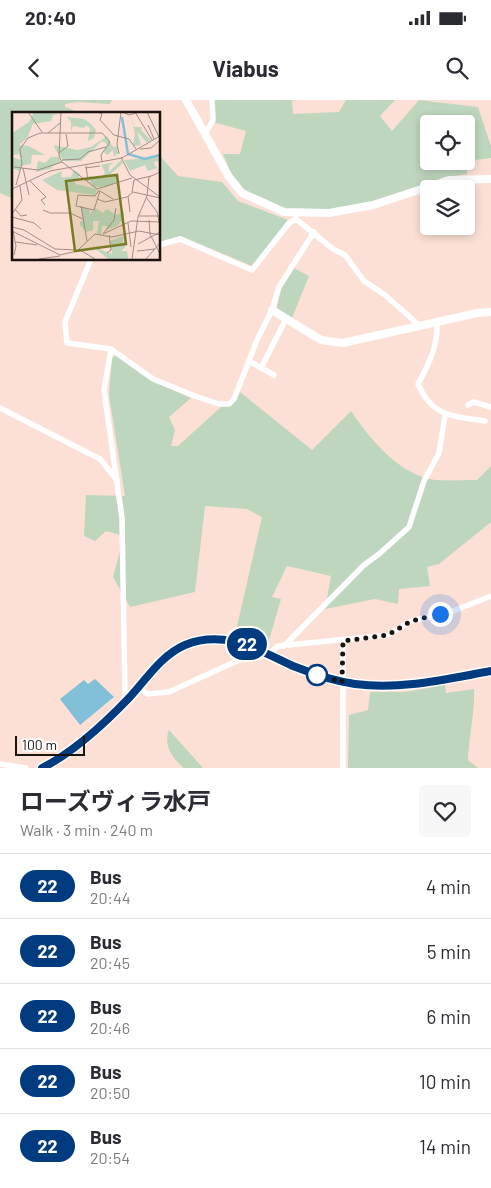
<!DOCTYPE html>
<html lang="en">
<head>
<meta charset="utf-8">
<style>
  body { margin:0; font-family:Barlow,"Noto Sans JP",sans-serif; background:#f7f7f7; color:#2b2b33; height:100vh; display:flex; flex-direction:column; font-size:19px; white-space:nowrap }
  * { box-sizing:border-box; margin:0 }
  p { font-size:16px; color:#7c7c81 }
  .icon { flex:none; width:28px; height:28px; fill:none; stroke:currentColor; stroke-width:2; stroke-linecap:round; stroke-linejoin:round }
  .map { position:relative; height:668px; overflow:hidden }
  .panel { display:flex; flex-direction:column; background:#fff; flex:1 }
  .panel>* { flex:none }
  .badge { padding:0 10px; border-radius:16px; font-size:18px; line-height:32px }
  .buttons { position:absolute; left:420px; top:15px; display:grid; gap:10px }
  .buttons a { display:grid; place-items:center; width:55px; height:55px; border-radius:5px; background:#fff; box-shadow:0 2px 8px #0003; font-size:25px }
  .scale { position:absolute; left:15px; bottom:12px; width:70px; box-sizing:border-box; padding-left:5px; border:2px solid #1b120e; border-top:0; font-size:14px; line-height:18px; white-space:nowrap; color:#1b120e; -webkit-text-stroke:4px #fff; paint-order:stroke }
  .you { position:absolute; width:25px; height:25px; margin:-12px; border:4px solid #fff; border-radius:50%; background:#1a73e8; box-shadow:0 0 0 8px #1a73e833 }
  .map>.badge { position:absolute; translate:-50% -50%; box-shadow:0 0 0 2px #fff }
  .round { display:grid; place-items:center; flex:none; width:52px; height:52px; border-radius:5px; background:#f7f7f7 }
  .summary { display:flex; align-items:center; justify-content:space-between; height:85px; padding:0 20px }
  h1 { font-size:24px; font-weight:700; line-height:38px }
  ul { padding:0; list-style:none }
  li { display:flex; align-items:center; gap:15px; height:65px; padding:0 20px; border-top:1px solid #e1e1e2 }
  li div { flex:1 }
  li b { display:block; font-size:19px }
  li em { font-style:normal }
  li .badge { min-width:55px; font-weight:700; text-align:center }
  .status { display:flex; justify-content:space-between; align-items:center; height:35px; padding:0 25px; background:#fff; direction:ltr }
  .status svg { height:14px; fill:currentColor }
  header { display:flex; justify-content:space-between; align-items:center; height:65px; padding:0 20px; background:#fff; font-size:22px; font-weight:700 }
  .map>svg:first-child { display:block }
  .green { fill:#bed6bd; fill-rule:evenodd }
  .water { fill:#82c0d7 }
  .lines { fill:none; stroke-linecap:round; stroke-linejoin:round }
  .street { stroke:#fff; stroke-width:5.5 }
  .secondary { stroke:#fff; stroke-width:8 }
  .line-casing { stroke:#fff; stroke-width:11 }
  .line { stroke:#003b80; stroke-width:8 }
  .walk { stroke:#1b120e; stroke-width:5; stroke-dasharray:0 9 }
  .stop-dot { fill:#fff; stroke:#003b80; stroke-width:2.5 }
  .inset-river { fill:none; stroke:#82c0d7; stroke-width:2.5 }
  .inset-road { fill:none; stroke:#a28e85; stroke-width:1 }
  .view { fill:#797c24; fill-opacity:0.15; stroke:#797c24; stroke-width:2.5 }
  .inset-edge { fill:none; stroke:#1b120e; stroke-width:2.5 }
</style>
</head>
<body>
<div class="status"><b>20:40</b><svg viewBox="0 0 49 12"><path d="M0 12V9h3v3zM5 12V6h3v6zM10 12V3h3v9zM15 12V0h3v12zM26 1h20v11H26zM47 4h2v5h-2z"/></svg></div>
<header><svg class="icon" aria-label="back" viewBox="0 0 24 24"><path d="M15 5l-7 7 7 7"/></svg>Viabus<svg class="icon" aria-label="search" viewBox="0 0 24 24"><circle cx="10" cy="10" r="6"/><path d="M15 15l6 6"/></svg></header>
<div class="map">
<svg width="491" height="668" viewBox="0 0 491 668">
  <rect width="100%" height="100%" fill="#fce0d5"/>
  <path class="green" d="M0 0H112L110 4 78 2 65 4V7L84 14H14V99L0 93Z
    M212 0H292L293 14 339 12 346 0H395L380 16 392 31 419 0 478 7 491 46V58L467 61V74L447 78 373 102 329 111 284 109 244 90 231 73 223 54H240L246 31 213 22ZM429 24H466V61H429Z
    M159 55 178 76 222 82 238 101 288 120 252 166 181 136 159 142Z
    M294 168 309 176 292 218 277 208 281 188Z
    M116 255 152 281 191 298 169 317 175 330 171 346H178L222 306H231L240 292 312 350 351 311C370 339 399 375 435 380 449 381 464 380 477 380L491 366V422L439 464 427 467 430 486 399 489 398 504 375 499 325 509 331 476 287 466 272 497 281 499 267 547 235 535 262 417 247 409 205 406 195 492 130 507 113 477 124 436 106 431 95 441 84 436 86 395 125 396 109 295 112 258Z
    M445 585 446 593 474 589C475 612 469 636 468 660L478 668H348L349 615 368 610 370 592H405Z
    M169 630 203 668H184C172 658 163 645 169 630Z"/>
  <path class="water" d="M95 579 114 597 80 625 60 599 84 580 88 584Z"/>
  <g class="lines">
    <path class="street" d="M205 34 213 20 212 0
      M296 114V119L333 149 345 155 364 181 385 195 420 226
      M159 145 180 139 252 170 289 123 296 119
      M91 159 65 222 67 243 111 249 153 279 195 296 219 304H229L234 299 257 240 272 210 279 187 314 132
      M437 222C438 246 429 264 418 284 432 317 453 316 485 321
      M111 249 104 290 122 418 125 596
      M249 261 274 275
      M261 268 286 219
      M468 305 474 302 491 307
      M0 308 100 359 117 380
      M343 541V668
      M284 546 364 465 379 454 409 427 424 381 439 353 445 315
      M269 554 278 546 388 535 411 521 453 511 491 496
      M137 588 148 594 169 592 252 554 257 549
      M0 664 26 668"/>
    <path class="secondary" d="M186 0 229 77 242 93 284 112 329 113 373 105 449 80 491 79
      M272 210 321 240 343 243 477 213 491 212
      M42 668C74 652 103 625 128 599 146 580 160 556 185 545 225 529 258 550 293 566 313 574 334 581 355 583 401 590 446 579 491 571"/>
  </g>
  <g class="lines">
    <g class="line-casing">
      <path id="line" d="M42 668C74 652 103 625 128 599 146 580 160 556 185 545 225 529 258 550 293 566 313 574 334 581 355 584 401 590 446 579 491 571"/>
    </g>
    <use href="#line" class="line"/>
    <path class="walk" d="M317 575 342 582 343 541 388 535 411 521 440 514"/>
  </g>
  <circle class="stop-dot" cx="317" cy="575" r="10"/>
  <g transform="translate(12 12)">
    <rect width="148" height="148" fill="#fce0d5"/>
    <path d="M22 0 49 2 41 3 39 9 21 12 15 26 7 33 17 34 33 43H20L19 52 11 53 7 59 0 56V45L9 48 7 42 0 43V21L17 10ZM119 4 122 15H130L129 18 139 28 135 31 125 19 129 33 121 34 123 22ZM55 5 72 7 79 12 84 18 82 26 76 29 78 16 74 13 72 16 61 14 59 20V10ZM95 24 100 34 105 35 106 41 102 45 101 38 95 43 92 40 95 32 90 29 69 49H52L43 37 42 33 65 38 79 35ZM39 45H47L49 50 39 55 41 56 24 60 26 49 33 51ZM147 45V50L143 49 142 52 147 58 146 59 145 56 136 59 133 53 118 59 112 48ZM109 48 111 51 94 66 104 64 106 69 94 75H81L76 64 90 66 93 60 89 53 103 50 97 54V60ZM62 58 68 62 66 68 62 69 64 72 85 77 83 83 45 78 30 68 50 59 49 65H59ZM69 94 78 98 77 103 83 96 91 101 95 97 104 103 112 100V106L105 114 94 118 95 114H90L89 123 85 122 87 109H81V118L74 120 68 113V109H72ZM111 124V132L115 133 109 139H115L116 147H96L80 134 100 142 98 129Z" fill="#bed6bd"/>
    <path class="inset-river" d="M110 5 116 42 133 47 148 43"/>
    <path class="inset-road" d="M16 0 30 20M49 0 47 44 50 50M86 0 90 2 88 8 102 23 117 27 124 37M110 0 117 3 127 0M123 0 140 28M135 0 147 25M136 13 142 27M36 21 48 11M128 37 139 36 148 28M47 41 56 34 54 22M107 42 105 32 109 0M109 45 118 63 148 85M50 48 68 47 76 40 94 35M74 54 76 69M2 55 26 58 50 50 85 77 120 66M11 56 17 83M73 56 88 54M18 69 34 85 29 88 33 93M4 73 10 52 8 37 16 26 28 21H90L98 30 89 43 90 50M0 77 38 59 110 46 148 24M87 78 83 84 66 83 64 94 82 98 88 79M88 79 101 87M120 80 122 68 139 64M116 84 118 100M134 85 145 100 147 110M85 87 93 90 115 85 121 80 148 86M69 94 75 129M3 97 9 104 15 103M31 98 38 101H58L71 107M0 102 10 88 8 74M126 104H148M0 105 22 111 29 117M137 108 138 122 148 142M116 111 119 135M0 115 12 118 43 137 64 138M0 119 48 143 65 139 83 122 100 125 127 119 148 123M1 119 4 134 2 143M91 122 119 109 148 110M91 122 102 108 104 96M4 130 25 133M126 132 148 120M68 138 83 147M125 139 143 137M95 141 99 138 97 123M27 147 48 144M120 147 126 105 135 84 137 65 148 60M134 147 148 131"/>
    <path class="view" d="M105 63 114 132 63 139 54 69Z"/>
    <rect width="148" height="148" class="inset-edge"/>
  </g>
</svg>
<div class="buttons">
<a><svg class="icon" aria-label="locate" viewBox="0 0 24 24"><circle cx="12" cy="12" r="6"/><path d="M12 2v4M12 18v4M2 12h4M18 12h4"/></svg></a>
<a><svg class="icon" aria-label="layers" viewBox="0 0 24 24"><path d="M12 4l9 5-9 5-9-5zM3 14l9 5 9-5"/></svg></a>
</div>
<div class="scale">100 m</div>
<div class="you" style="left:440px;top:514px"></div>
<b class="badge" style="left:247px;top:544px;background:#003b80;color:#fff">22</b>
</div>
<section class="panel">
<div class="summary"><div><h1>ローズヴィラ水戸</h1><p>Walk · 3 min · 240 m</p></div><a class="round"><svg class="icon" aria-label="heart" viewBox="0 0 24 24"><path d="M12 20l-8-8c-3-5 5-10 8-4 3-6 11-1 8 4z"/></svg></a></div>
<ul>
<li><span class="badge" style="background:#003b80;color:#fff">22</span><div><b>Bus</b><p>20:44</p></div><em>4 min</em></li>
<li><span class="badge" style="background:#003b80;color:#fff">22</span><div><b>Bus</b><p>20:45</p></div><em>5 min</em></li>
<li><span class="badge" style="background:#003b80;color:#fff">22</span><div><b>Bus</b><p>20:46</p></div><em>6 min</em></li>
<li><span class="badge" style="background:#003b80;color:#fff">22</span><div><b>Bus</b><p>20:50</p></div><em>10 min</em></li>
<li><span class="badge" style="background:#003b80;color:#fff">22</span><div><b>Bus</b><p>20:54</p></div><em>14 min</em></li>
</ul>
</section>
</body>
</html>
